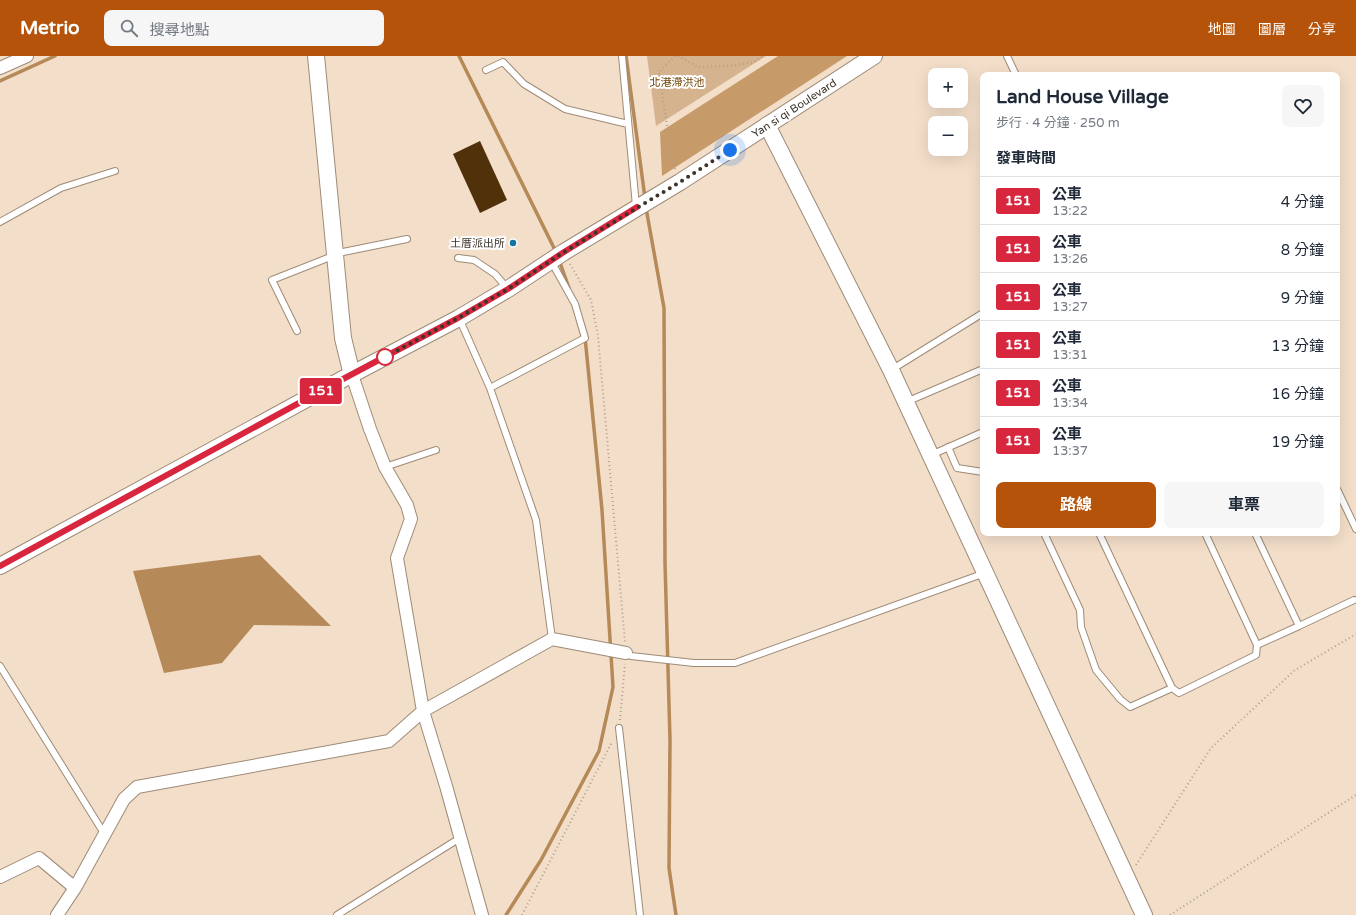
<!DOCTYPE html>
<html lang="zh-TW">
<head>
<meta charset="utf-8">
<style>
  body { margin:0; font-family:"Varela Round","Noto Sans TC",sans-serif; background:#f6f6f7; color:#1f2937; height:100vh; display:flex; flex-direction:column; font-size:15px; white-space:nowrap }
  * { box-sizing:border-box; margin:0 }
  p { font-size:13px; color:#747a83 }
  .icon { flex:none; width:22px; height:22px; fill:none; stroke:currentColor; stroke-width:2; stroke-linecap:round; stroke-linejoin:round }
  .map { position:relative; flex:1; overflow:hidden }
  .drawer { position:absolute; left:980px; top:16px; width:360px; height:464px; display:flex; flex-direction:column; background:#fff; border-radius:8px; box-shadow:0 4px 16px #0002 }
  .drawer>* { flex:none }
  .badge { padding:0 8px; border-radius:3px; font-size:14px; line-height:26px }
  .buttons { position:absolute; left:928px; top:12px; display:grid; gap:8px }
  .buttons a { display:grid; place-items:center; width:40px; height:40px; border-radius:8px; background:#fff; box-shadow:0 4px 16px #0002; font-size:20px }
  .you { position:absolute; width:20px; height:20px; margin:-10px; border:3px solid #fff; border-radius:50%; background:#1a73e8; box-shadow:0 0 0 6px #1a73e833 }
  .map>.badge { position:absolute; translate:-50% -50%; box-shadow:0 0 0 2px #fff }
  h2 { padding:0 16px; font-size:15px; line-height:36px }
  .round { display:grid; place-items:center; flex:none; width:42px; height:42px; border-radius:8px; background:#f6f6f7 }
  .overview { display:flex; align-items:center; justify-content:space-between; height:68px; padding:0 16px }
  h1 { font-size:19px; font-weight:700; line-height:30px }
  .button { display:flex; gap:8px; margin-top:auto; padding:8px 16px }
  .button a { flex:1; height:46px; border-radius:8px; background:#b45309; color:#fff; font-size:16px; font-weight:700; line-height:46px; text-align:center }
  .button a+a { background:#f6f6f7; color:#1f2937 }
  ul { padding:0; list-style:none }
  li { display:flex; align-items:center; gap:12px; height:48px; padding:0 16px; border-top:1px solid #e0e1e3 }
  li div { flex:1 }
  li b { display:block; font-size:15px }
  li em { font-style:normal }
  li .badge { min-width:44px; font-weight:700; text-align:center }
  header { display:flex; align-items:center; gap:24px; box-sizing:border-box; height:56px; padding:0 20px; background:#b45309; color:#fff }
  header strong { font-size:19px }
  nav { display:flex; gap:22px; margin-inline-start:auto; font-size:14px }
  .search { width:280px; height:36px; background:#f6f6f7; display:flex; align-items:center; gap:10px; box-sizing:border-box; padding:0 14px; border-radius:8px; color:#747a83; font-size:15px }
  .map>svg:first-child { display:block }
  .green { fill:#d6b38f }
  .forest { fill:#c79a69 }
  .water { fill:#b58958 }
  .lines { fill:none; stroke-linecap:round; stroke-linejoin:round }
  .stream { stroke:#b58958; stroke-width:3.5 }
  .building { fill:#50310a }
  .lane-casing { stroke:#9e8b77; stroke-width:8 }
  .street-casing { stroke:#9e8b77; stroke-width:14 }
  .secondary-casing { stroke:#9e8b77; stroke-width:18 }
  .path { stroke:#ae9e8e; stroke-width:2; stroke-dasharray:1 3; stroke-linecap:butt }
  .lane { stroke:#fff; stroke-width:6 }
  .street { stroke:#fff; stroke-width:12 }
  .secondary { stroke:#fff; stroke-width:16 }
  .line-casing { stroke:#fff; stroke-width:9 }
  .line { stroke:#d7263d; stroke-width:6 }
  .walk { stroke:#3c342b; stroke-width:4; stroke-dasharray:0 7.2 }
  .poi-dot { fill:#1274a1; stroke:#fff; stroke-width:1.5 }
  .stop-dot { fill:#fff; stroke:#d7263d; stroke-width:2 }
  .labels { text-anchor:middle; stroke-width:4; stroke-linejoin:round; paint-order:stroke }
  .park-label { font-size:11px; fill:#714506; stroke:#fff }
  .street-label { font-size:11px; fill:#3c342b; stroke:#fff }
  .poi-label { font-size:11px; fill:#3c342b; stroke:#fff; text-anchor:end }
</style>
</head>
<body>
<header>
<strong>Metrio</strong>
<div class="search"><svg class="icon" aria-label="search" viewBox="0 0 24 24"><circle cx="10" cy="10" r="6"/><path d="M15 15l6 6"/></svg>搜尋地點</div>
<nav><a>地圖</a><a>圖層</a><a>分享</a></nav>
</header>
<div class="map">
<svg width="1356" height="859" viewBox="0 0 1356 859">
  <rect width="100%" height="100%" fill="#f3dec9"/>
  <path class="green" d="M647 0H766L656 70Z"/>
  <path class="forest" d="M778 0H847L662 120 660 76Z"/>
  <path class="water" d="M260 499 331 570 254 569 222 607 164 617 133 515Z"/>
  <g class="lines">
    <path class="stream" d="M459 0 556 196
      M626 0 645 142
      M0 25 55 0
      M646 152 664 252 665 507 670 684 669 812 676 859
      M559 204 569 232
      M506 859 541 804 599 695 613 631 602 454 585 281"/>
  </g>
  <path class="building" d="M480 85 507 144 480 157 453 98Z"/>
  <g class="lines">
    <g class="lane-casing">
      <path id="lane" d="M622 0 636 150
        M1007 0 1016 19
        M486 14 503 6 524 28 565 53 628 68
        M0 166 61 132 115 115
        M458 202 474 204 495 218 507 232
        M459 262 490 332 536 464 552 583
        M297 275 272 224 343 196 407 183
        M891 314 983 257
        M490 332 585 282 575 248 551 205
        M906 346 983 313
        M948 391 957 412 983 416
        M931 399 983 376
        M385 411 436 394
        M1337 433 1356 473
        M1044 477 1080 554 1081 571 1096 614 1120 643 1130 651 1172 632 1099 477
        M1205 477 1257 589 1299 570 1255 477
        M1299 570 1354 544
        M626 597 631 600 694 607H735L985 517
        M0 610 105 779
        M1172 632 1179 637 1256 599 1257 589
        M619 672 640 859
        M337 859 460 782"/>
    </g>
    <g class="street-casing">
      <path id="street" d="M0 12 27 0
        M352 319 370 373 385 411 407 449 411 463 397 502 423 655 446 730 482 859
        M0 821 39 802 75 832
        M57 859 75 832 124 743 137 731 389 685 423 655 552 583 626 597"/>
    </g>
    <g class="secondary-casing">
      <path id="secondary" d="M316 0 343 282 352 319
        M767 69 891 314 1144 859
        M0 510 343 323 459 262 508 233 564 196 680 126 874 0"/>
    </g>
    <path class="path" d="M678 0 698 11 731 10 754 6 763 0
      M675 113 672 104 659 16 675 0
      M570 208 591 244 598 280 625 586
      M620 664 625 608
      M1136 809 1211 692 1295 614 1356 578
      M522 859 612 686
      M1170 859 1356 739"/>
    <use href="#lane" class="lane"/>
    <use href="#street" class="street"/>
    <use href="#secondary" class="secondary"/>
  </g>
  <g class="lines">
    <g class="line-casing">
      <path id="line" d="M0 510 343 323 458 262 508 233 564 196 637 151"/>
    </g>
    <use href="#line" class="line"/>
    <path class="walk" d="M385 301 458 262 508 233 564 196 680 126 730 94"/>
  </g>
  <circle class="poi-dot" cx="513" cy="187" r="4"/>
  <circle class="stop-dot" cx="385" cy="301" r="8"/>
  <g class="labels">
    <g class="park-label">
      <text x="677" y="30">北港滯洪池</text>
    </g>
    <g class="street-label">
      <text transform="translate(794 52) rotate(-33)" y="4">Yan si qi Boulevard</text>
    </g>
    <g class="poi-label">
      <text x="505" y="191">土厝派出所</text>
    </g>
  </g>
</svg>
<div class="buttons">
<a>+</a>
<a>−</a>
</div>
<div class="you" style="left:730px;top:94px"></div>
<b class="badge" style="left:321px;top:335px;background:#d7263d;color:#fff">151</b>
<section class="drawer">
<div class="overview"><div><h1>Land House Village</h1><p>步行 · 4 分鐘 · 250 m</p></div><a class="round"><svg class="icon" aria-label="heart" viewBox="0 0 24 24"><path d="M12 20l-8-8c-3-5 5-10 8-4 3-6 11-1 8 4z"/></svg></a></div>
<h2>發車時間</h2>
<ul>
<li><span class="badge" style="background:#d7263d;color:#fff">151</span><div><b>公車</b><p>13:22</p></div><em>4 分鐘</em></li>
<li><span class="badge" style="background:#d7263d;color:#fff">151</span><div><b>公車</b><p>13:26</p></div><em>8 分鐘</em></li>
<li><span class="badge" style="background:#d7263d;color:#fff">151</span><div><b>公車</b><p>13:27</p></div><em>9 分鐘</em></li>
<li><span class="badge" style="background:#d7263d;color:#fff">151</span><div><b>公車</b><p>13:31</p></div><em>13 分鐘</em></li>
<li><span class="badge" style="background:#d7263d;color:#fff">151</span><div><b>公車</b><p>13:34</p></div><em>16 分鐘</em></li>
<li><span class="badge" style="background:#d7263d;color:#fff">151</span><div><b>公車</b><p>13:37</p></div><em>19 分鐘</em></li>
</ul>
<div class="button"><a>路線</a><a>車票</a></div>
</section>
</div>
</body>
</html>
